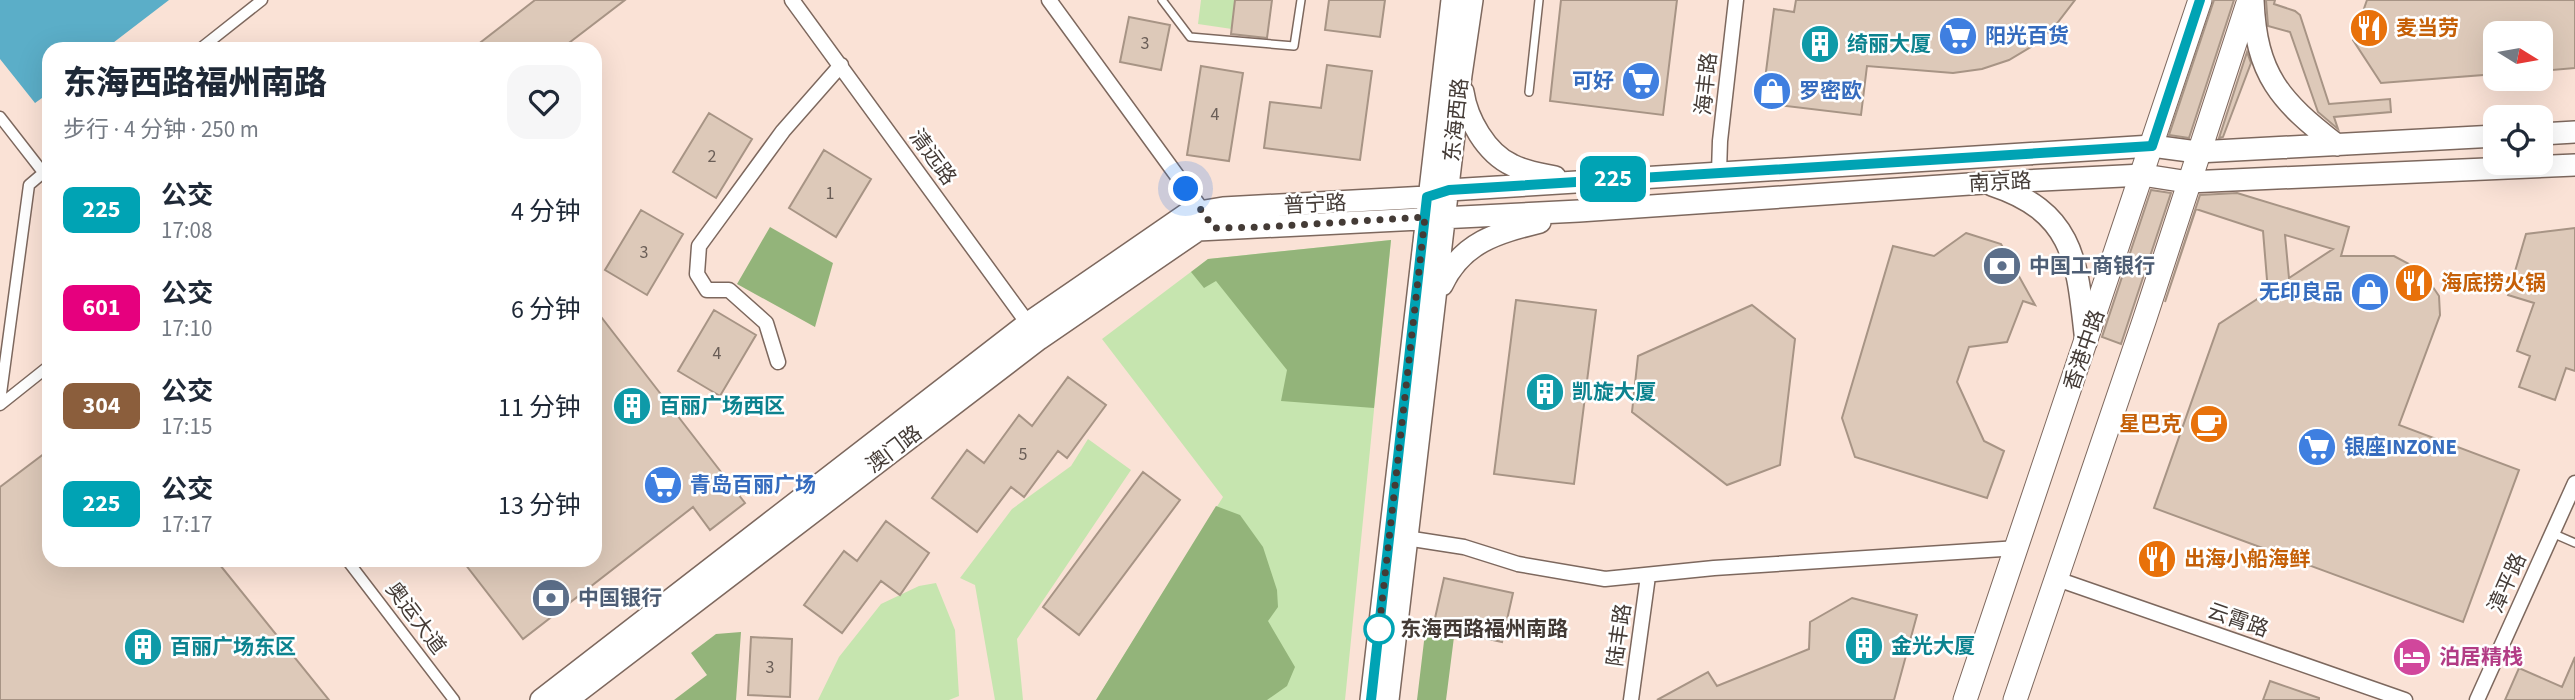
<!DOCTYPE html>
<html lang="zh">
<head>
<meta charset="utf-8">
<style>
  body { margin:0; font-family:"Source Sans 3","Noto Sans SC",sans-serif; background:#f6f6f7; color:#1f2937; height:100vh; display:flex; flex-direction:column; font-size:26px; white-space:nowrap }
  * { box-sizing:border-box; margin:0 }
  p { font-size:23px; color:#747a83 }
  .icon { flex:none; width:38px; height:38px; fill:none; stroke:currentColor; stroke-width:2; stroke-linecap:round; stroke-linejoin:round }
  .map { position:relative; flex:1; overflow:hidden }
  .details { position:absolute; left:42px; top:42px; width:560px; height:525px; display:flex; flex-direction:column; background:#fff; border-radius:21px; box-shadow:0 7px 28px #0002 }
  .details>* { flex:none }
  .badge { padding:0 14px; border-radius:10px; font-size:24px; line-height:46px }
  .needle { width:46px; rotate:101deg }
  .buttons { position:absolute; left:2483px; top:21px; display:grid; gap:14px }
  .buttons a { display:grid; place-items:center; width:70px; height:70px; border-radius:14px; background:#fff; box-shadow:0 7px 28px #0002; font-size:35px }
  .you { position:absolute; width:35px; height:35px; margin:-18px; border:5px solid #fff; border-radius:50%; background:#1a73e8; box-shadow:0 0 0 10px #1a73e833 }
  .map>.badge { position:absolute; translate:-50% -50%; box-shadow:0 0 0 4px #fff }
  .round { display:grid; place-items:center; flex:none; width:74px; height:74px; border-radius:21px; background:#f6f6f7 }
  .headline { display:flex; align-items:center; justify-content:space-between; height:119px; padding:0 21px }
  h1 { font-size:33px; font-weight:800; line-height:52px }
  ul { padding:0; list-style:none }
  li { display:flex; align-items:center; gap:21px; height:98px; padding:0 21px }
  li div { flex:1 }
  li b { display:block; font-size:26px }
  li em { font-style:normal }
  li .badge { min-width:77px; font-weight:700; text-align:center }
  .map>svg:first-child { display:block }
  .green { fill:#c6e5af }
  .forest { fill:#93b47a }
  .water { fill:#5baec8 }
  .building { fill:#ddc9b9; stroke:#a79485; stroke-width:2; fill-rule:evenodd }
  .lines { fill:none; stroke-linecap:round; stroke-linejoin:round }
  .service-casing { stroke:#7d685e; stroke-width:10 }
  .pedestrian-casing { stroke:#7d685e; stroke-width:13 }
  .minor-casing { stroke:#7d685e; stroke-width:17 }
  .secondary-casing { stroke:#7d685e; stroke-width:24 }
  .primary-casing { stroke:#7d685e; stroke-width:25 }
  .service { stroke:#fff; stroke-width:7 }
  .pedestrian { stroke:#fff; stroke-width:10 }
  .minor { stroke:#fff; stroke-width:14 }
  .secondary { stroke:#fff; stroke-width:21 }
  .primary { stroke:#fff; stroke-width:23 }
  .line-casing { stroke:#fff; stroke-width:16 }
  .line { stroke:#00a3b4; stroke-width:10 }
  .walk { stroke:#443b36; stroke-width:7; stroke-dasharray:0 12.6 }
  .stop-dot { fill:#fff; stroke:#00a3b4; stroke-width:3.5 }
  .labels { text-anchor:middle; stroke-width:5; stroke-linejoin:round; paint-order:stroke }
  .number-label { font-size:18px; fill:#6a5e57 }
  .food-label { font-size:21px; font-weight:bold; fill:#c56008; stroke:#fff; text-anchor:start }
  .shop-label { font-size:21px; font-weight:bold; fill:#366cbe; stroke:#fff; text-anchor:start }
  .culture-label { font-size:21px; font-weight:bold; fill:#0d838f; stroke:#fff; text-anchor:start }
  .street-label { font-size:21px; fill:#443b36; stroke:#fff }
  .service-label { font-size:21px; font-weight:bold; fill:#4e5e75; stroke:#fff; text-anchor:start }
  .stop-label { font-size:21px; font-weight:bold; fill:#443b36; stroke:#fff; text-anchor:start }
  .hotel-label { font-size:21px; font-weight:bold; fill:#b23c85; stroke:#fff; text-anchor:start }
</style>
</head>
<body>
<div class="map">
<svg width="2575" height="700" viewBox="0 0 2575 700">
  <rect width="100%" height="100%" fill="#fae2d6"/>
  <path class="green" d="M1201 0H1235L1232 29 1198 24Z
    M1391 240 1345 700H1096L1223 497 1102 339 1208 259Z
    M1088 439 1131 470 1017 639 1023 700H995L975 585 960 578 1012 509 1071 466Z
    M936 583 955 630 959 696 949 700H818L839 657 881 604 919 586Z"/>
  <path class="forest" d="M770 227 833 263 815 327 737 284Z
    M1391 240 1374 408 1281 401 1287 370 1216 281 1204 288 1191 272 1208 259Z
    M1216 506 1240 515 1263 547 1277 590 1278 607 1268 621 1295 667 1287 686 1267 700H1096Z
    M741 632 736 700H674L707 675 691 653 716 634Z
    M1425 633 1454 637 1446 700H1417Z"/>
  <path class="water" d="M0 0H169L105 49H49V93L35 103 0 59Z"/>
  <path class="building" d="M535 0H625L561 49H472Z
    M1235 0H1272L1267 38 1231 34Z
    M1329 0H1385L1380 37 1325 30Z
    M1561 0H1677L1663 115 1550 101Z
    M1796 0H2075L2055 26 2034 45 2009 60 1982 69 1953 73 1867 66 1861 115 1762 103 1774 9 1794 12Z
    M2214 0H2234L2189 138 2169 135Z
    M2266 0H2275L2274 4 2295 11 2300 15 2329 104 2390 99 2391 112 2334 117 2338 129 2318 112 2290 32 2268 26Z
    M2367 0H2575V68L2541 71V33H2496V74L2381 83 2353 40Z
    M1129 17 1170 25 1161 70 1120 62Z
    M2247 52 2251 63 2223 137 2219 138Z
    M1327 65 1372 71 1360 160 1264 148 1270 102 1321 108Z
    M1201 66 1243 73 1229 161 1187 155Z
    M709 113 752 139 716 198 673 172Z
    M824 150 871 179 836 237 789 208Z
    M2151 190 2171 193 2121 344 2102 337Z
    M2237 193 2349 227 2341 256H2394L2422 271 2439 296 2440 315 2399 425 2519 470 2463 622 2154 508 2219 324 2268 292 2263 231 2196 209 2165 302 2200 195ZM2285 235 2333 249 2289 278Z
    M641 210 683 234 647 295 605 270Z
    M2575 228V371L2566 368 2555 400 2519 387 2530 356 2517 351 2534 303 2508 295 2526 234Z
    M1966 233 2001 244 2035 305 2023 301 2007 342 1969 347 1957 382 1984 441 2004 451 1987 498 1855 457 1842 418 1893 246 1934 256Z
    M1516 300 1596 310 1574 484 1494 474Z
    M1752 305 1795 339 1780 465 1727 485 1632 412 1638 356Z
    M595 309 745 503 710 530 693 507 523 639 462 560H595Z
    M714 310 756 335 720 396 678 371Z
    M1068 377 1106 405 1067 458 1058 451 1024 497 1011 487 977 532 932 498 967 450 984 463 1019 415 1032 426Z
    M49 450V560H216L329 700H0V487Z
    M1143 472 1180 500 1079 635 1043 607Z
    M886 521 929 553 900 595 881 581 842 633 804 605 844 551 857 561Z
    M1444 578 1513 593 1502 642 1433 627Z
    M1852 598 1917 615 1894 700H1657L1708 672 1717 686 1809 649 1810 622Z
    M751 637 792 639 790 697 748 695Z
    M2575 657V700H2505L2519 668 2562 687Z
    M2270 681 2319 698V700H2263Z"/>
  <g class="lines">
    <g class="service-casing">
      <path id="service" d="M1162 0 1190 37 1294 46 1301 0
        M1529 92 1539 0
        M2552 533 2575 543"/>
    </g>
    <g class="pedestrian-casing">
      <path id="pedestrian" d="M200 49 262 0
        M0 117 49 180
        M0 401 29 185 49 168
        M0 405 49 366
        M347 560 454 700"/>
    </g>
    <g class="minor-casing">
      <path id="minor" d="M792 0 1032 329
        M1049 0 1202 210
        M1719 172 1720 141 1736 0
        M778 362 766 323 729 290H707L697 274 699 246 783 131 841 65
        M1406 538 1464 547 1518 564 1605 579 1714 568 2018 548
        M2057 579 2405 700
        M1631 700 1648 576
        M2477 700 2575 483"/>
    </g>
    <g class="secondary-casing">
      <path id="secondary" d="M2253 0C2256 75 2280 101 2337 145
        M1463 92C1467 119 1486 153 1512 165 1525 172 1541 174 1555 177
        M2541 134 2575 132
        M1992 185C2077 213 2077 265 2086 342
        M1442 285C1462 242 1497 233 1540 222
        M541 700 1027 324 1187 214 1223 208 1427 197 1449 190 2152 146 2197 152 2496 136
        M567 700 1039 339 1198 230 1579 211 1984 183 2143 175 2188 182 2575 165
        M1371 700 1452 0
        M1388 700 1461 75 1472 0"/>
    </g>
    <g class="primary-casing">
      <path id="primary" d="M1965 700 2200 0
        M2015 700 2144 321 2249 0"/>
    </g>
    <use href="#service" class="service"/>
    <use href="#pedestrian" class="pedestrian"/>
    <use href="#minor" class="minor"/>
    <use href="#secondary" class="secondary"/>
    <use href="#primary" class="primary"/>
  </g>
  <g class="lines">
    <g class="line-casing">
      <path id="line" d="M1371 700 1427 197 1449 190 2152 146 2200 0"/>
    </g>
    <use href="#line" class="line"/>
    <path class="walk" d="M1186 189 1214 228 1264 227 1425 217 1379 629"/>
  </g>
  <defs>
    <g id="restaurant-disc" transform="scale(2.0125)"><circle r="9.5" fill="#e8710a" stroke="#fff"/><path d="M-5-6h1v4h1v-4h1v4h1v-4h1v5L-1.5 .5V6h-2V.5L-5-1ZM5-6V6H3V1.5H1.5Q1.5-4 5-6Z" fill="#fff"/></g>
    <g id="supermarket-disc" transform="scale(2.0125)"><circle r="9.5" fill="#3f7fe0" stroke="#fff"/><path d="M-6-5.5h2.5l.6 2H6L4.5 2H-2.5L-4.4-4H-6ZM-1.5 3.2a1.3 1.3 0 1 0 .1 0ZM3 3.2a1.3 1.3 0 1 0 .1 0Z" fill="#fff"/></g>
    <g id="building-disc" transform="scale(2.0125)"><circle r="9.5" fill="#0f9aa8" stroke="#fff"/><path d="M-4-6H4V6H1V3H-1V6H-4ZM-2.5-4.3h1.7v1.8h-1.7ZM.8-4.3h1.7v1.8H.8ZM-2.5-1h1.7V.8h-1.7ZM.8-1h1.7V.8H.8Z" fill="#fff"/></g>
    <g id="shop-disc" transform="scale(2.0125)"><circle r="9.5" fill="#3f7fe0" stroke="#fff"/><path d="M-5-2.5h2.3a2.7 3.5 0 0 1 5.4 0H5L5.5 6h-11ZM-1.5-2.5h3a1.5 2.3 0 0 0-3 0Z" fill="#fff"/></g>
    <g id="bank-disc" transform="scale(2.0125)"><circle r="9.5" fill="#5c6f8a" stroke="#fff"/><path d="M-6-4H6V4H-6ZM0-2.3a2.3 2.3 0 1 0 0 4.6a2.3 2.3 0 1 0 0-4.6Z" fill="#fff"/></g>
    <g id="cafe-disc" transform="scale(2.0125)"><circle r="9.5" fill="#e8710a" stroke="#fff"/><path d="M-5.5-4.5H6V0H3Q3 3.5 0 3.5H-2.5Q-5.5 3.5-5.5 0ZM3-3.2v2h1.7v-2ZM-6 4.5H4V6H-6Z" fill="#fff"/></g>
    <g id="hotel-disc" transform="scale(2.0125)"><circle r="9.5" fill="#d1479c" stroke="#fff"/><path d="M-6-4.5h1.5V1H6V5H4.5V3h-9V5H-6ZM-4 0a1.8 1.8 0 1 1 3.6 0ZM.5 0V-2.5h3Q6-2.5 6 0Z" fill="#fff"/></g>
  </defs>
  <g fill-rule="evenodd">
    <use href="#restaurant-disc" x="2369" y="28"/>
    <use href="#supermarket-disc" x="1958" y="36"/>
    <use href="#building-disc" x="1820" y="44"/>
    <use href="#supermarket-disc" x="1641" y="81"/>
    <use href="#shop-disc" x="1772" y="91"/>
    <use href="#bank-disc" x="2002" y="266"/>
    <use href="#restaurant-disc" x="2414" y="283"/>
    <use href="#shop-disc" x="2370" y="292"/>
    <use href="#building-disc" x="1545" y="392"/>
    <use href="#building-disc" x="632" y="406"/>
    <use href="#cafe-disc" x="2209" y="424"/>
    <use href="#supermarket-disc" x="2317" y="447"/>
    <use href="#supermarket-disc" x="663" y="485"/>
    <use href="#restaurant-disc" x="2157" y="559"/>
    <use href="#bank-disc" x="551" y="598"/>
    <use href="#building-disc" x="1864" y="646"/>
    <use href="#building-disc" x="143" y="647"/>
    <use href="#hotel-disc" x="2412" y="657"/>
  </g>
  <circle class="stop-dot" cx="1379" cy="629" r="14"/>
  <g class="labels">
    <g class="number-label">
      <text x="1145" y="49">3</text>
      <text x="1215" y="120">4</text>
      <text x="712" y="162">2</text>
      <text x="830" y="199">1</text>
      <text x="644" y="258">3</text>
      <text x="717" y="359">4</text>
      <text x="1023" y="460">5</text>
      <text x="770" y="673">3</text>
    </g>
    <g class="food-label">
      <text x="2396" y="35">麦当劳</text>
      <text x="2441" y="290">海底捞火锅</text>
      <text x="2182" y="431" text-anchor="end">星巴克</text>
      <text x="2184" y="566">出海小船海鲜</text>
    </g>
    <g class="shop-label">
      <text x="1985" y="43">阳光百货</text>
      <text x="1614" y="88" text-anchor="end">可好</text>
      <text x="1799" y="98">罗密欧</text>
      <text x="2343" y="299" text-anchor="end">无印良品</text>
      <text x="2344" y="454">银座INZONE</text>
      <text x="690" y="492">青岛百丽广场</text>
    </g>
    <g class="culture-label">
      <text x="1847" y="51">绮丽大厦</text>
      <text x="1572" y="399">凯旋大厦</text>
      <text x="659" y="413">百丽广场西区</text>
      <text x="1891" y="653">金光大厦</text>
      <text x="170" y="654">百丽广场东区</text>
    </g>
    <g class="street-label">
      <text transform="translate(1706 84) rotate(-84)" y="7">海丰路</text>
      <text transform="translate(1456 120) rotate(-84)" y="7">东海西路</text>
      <text transform="translate(933 157) rotate(54)" y="7">清远路</text>
      <text transform="translate(2000 182) rotate(-3)" y="7">南京路</text>
      <text transform="translate(1315 204) rotate(-3)" y="7">普宁路</text>
      <text transform="translate(2084 350) rotate(-71)" y="7">香港中路</text>
      <text transform="translate(894 449) rotate(-37)" y="7">澳门路</text>
      <text transform="translate(2507 583) rotate(-66)" y="7">漳平路</text>
      <text transform="translate(416 618) rotate(53)" y="7">奥运大道</text>
      <text transform="translate(2238 620) rotate(19)" y="7">云霄路</text>
      <text transform="translate(1619 635) rotate(-82)" y="7">陆丰路</text>
    </g>
    <g class="service-label">
      <text x="2029" y="273">中国工商银行</text>
      <text x="578" y="605">中国银行</text>
    </g>
    <g class="stop-label">
      <text x="1400" y="636">东海西路福州南路</text>
    </g>
    <g class="hotel-label">
      <text x="2439" y="664">泊居精栈</text>
    </g>
  </g>
</svg>
<div class="buttons">
<a><svg class="needle" viewBox="-14 -14 28 28"><path d="M0-13l5 13h-10z" fill="#e53935"/><path d="M0 13l5-13h-10z" fill="#747a83"/></svg></a>
<a><svg class="icon" aria-label="locate" viewBox="0 0 24 24"><circle cx="12" cy="12" r="6"/><path d="M12 2v4M12 18v4M2 12h4M18 12h4"/></svg></a>
</div>
<div class="you" style="left:1186px;top:189px"></div>
<b class="badge" style="left:1613px;top:179px;background:#00a3b4;color:#fff">225</b>
<section class="details">
<div class="headline"><div><h1>东海西路福州南路</h1><p>步行 · 4 分钟 · 250 m</p></div><a class="round"><svg class="icon" aria-label="heart" viewBox="0 0 24 24"><path d="M12 20l-8-8c-3-5 5-10 8-4 3-6 11-1 8 4z"/></svg></a></div>
<ul>
<li><span class="badge" style="background:#00a3b4;color:#fff">225</span><div><b>公交</b><p>17:08</p></div><em>4 分钟</em></li>
<li><span class="badge" style="background:#e6007e;color:#fff">601</span><div><b>公交</b><p>17:10</p></div><em>6 分钟</em></li>
<li><span class="badge" style="background:#8b5e3c;color:#fff">304</span><div><b>公交</b><p>17:15</p></div><em>11 分钟</em></li>
<li><span class="badge" style="background:#00a3b4;color:#fff">225</span><div><b>公交</b><p>17:17</p></div><em>13 分钟</em></li>
</ul>
</section>
</div>
</body>
</html>
